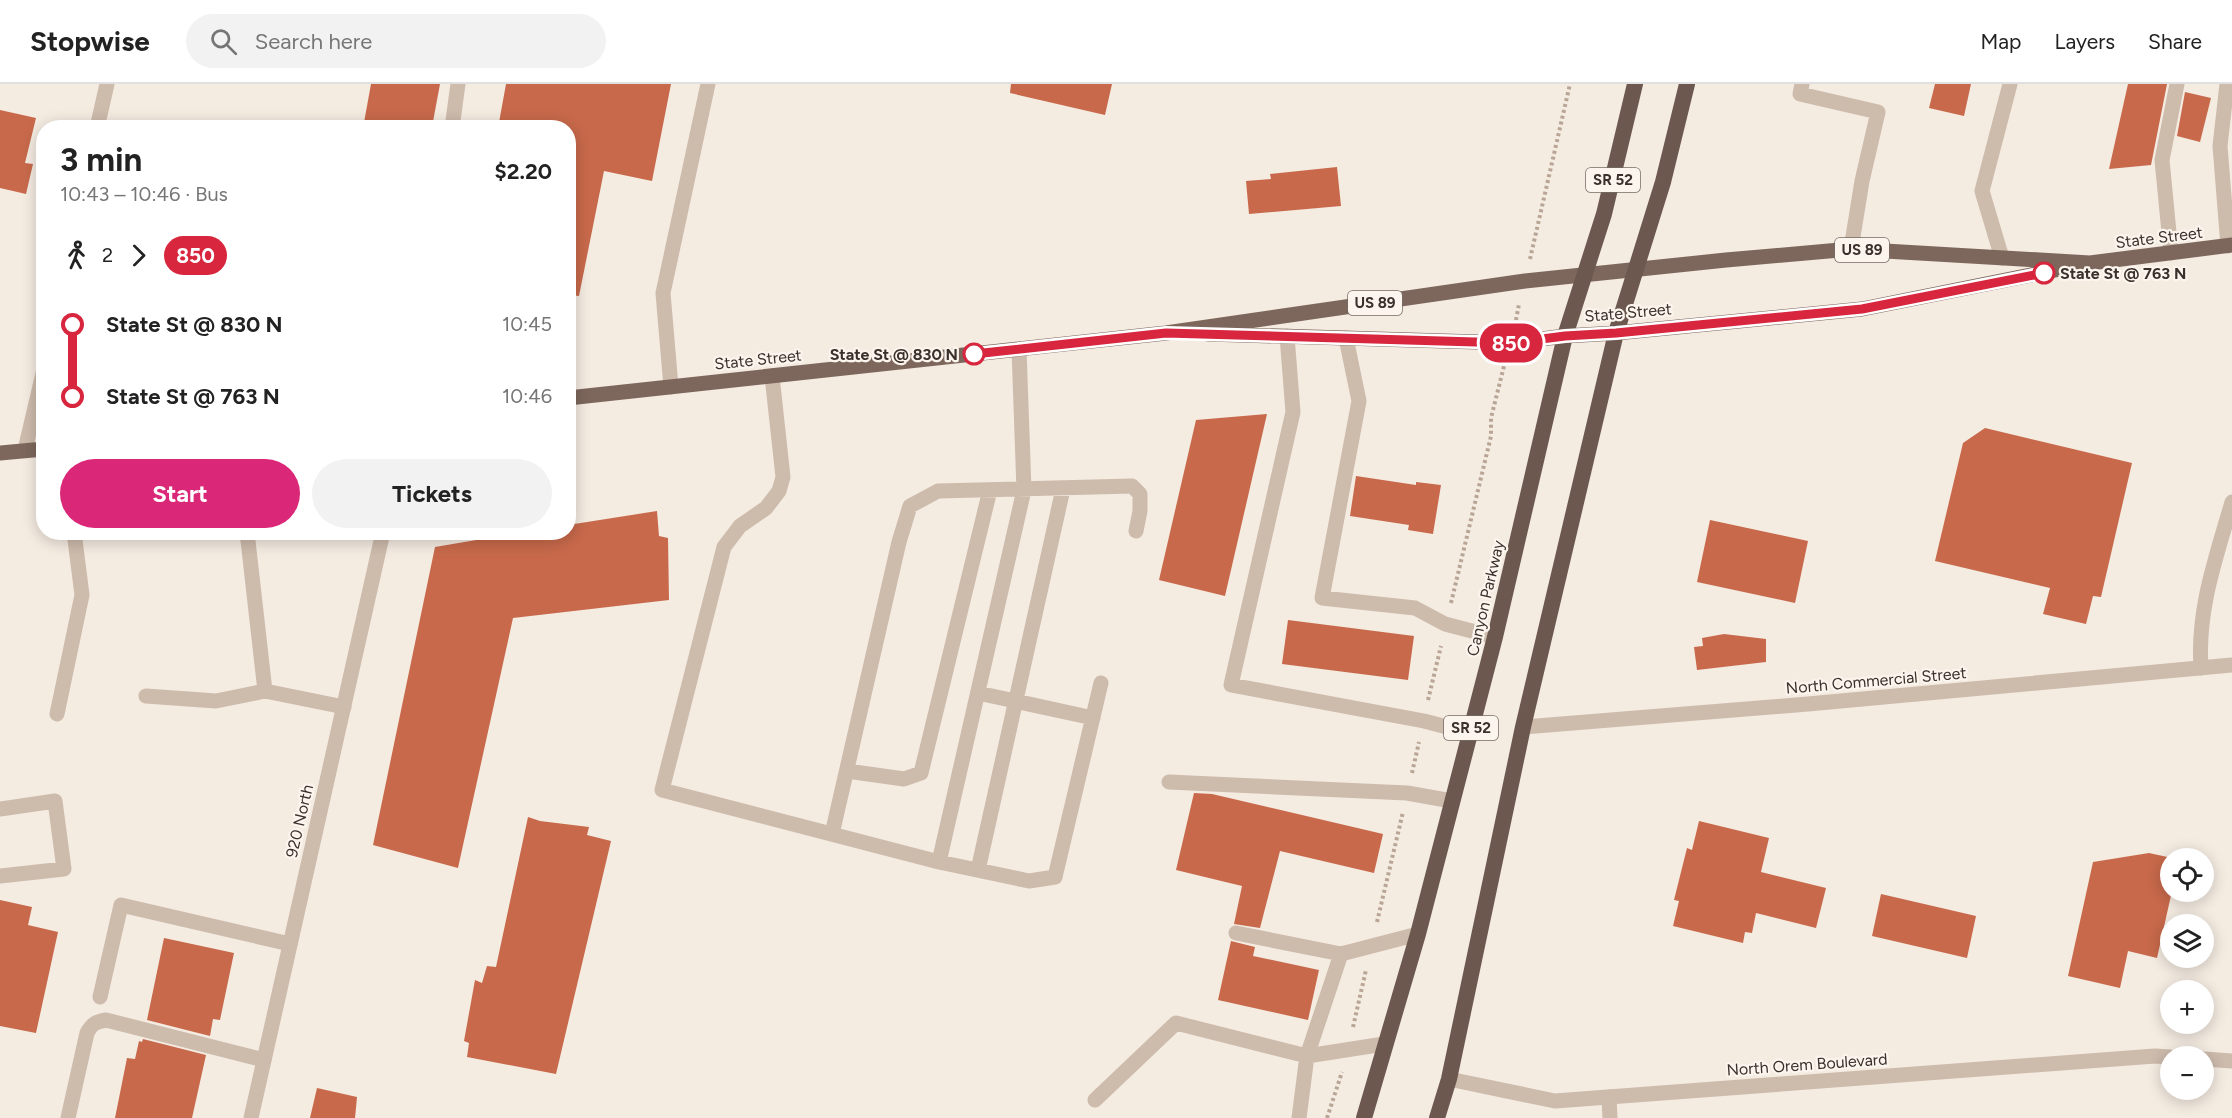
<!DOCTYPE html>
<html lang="en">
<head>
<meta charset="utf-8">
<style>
  body { margin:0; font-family:Figtree,sans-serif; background:#f2f2f2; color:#222; height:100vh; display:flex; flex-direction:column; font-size:22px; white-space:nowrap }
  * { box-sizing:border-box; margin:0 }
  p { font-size:20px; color:#767676 }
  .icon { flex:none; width:33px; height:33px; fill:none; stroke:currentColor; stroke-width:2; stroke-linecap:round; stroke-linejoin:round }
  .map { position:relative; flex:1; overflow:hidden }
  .details { position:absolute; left:36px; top:36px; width:540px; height:420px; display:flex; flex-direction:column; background:#fff; border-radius:24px; box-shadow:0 3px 15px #0003 }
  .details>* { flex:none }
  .badge { padding:0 12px; border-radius:20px; font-size:21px; line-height:39px }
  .fabs { position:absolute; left:2160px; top:764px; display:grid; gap:12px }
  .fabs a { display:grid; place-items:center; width:54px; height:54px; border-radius:50%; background:#fff; box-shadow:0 3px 15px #0003; font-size:30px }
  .map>.badge { position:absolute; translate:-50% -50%; box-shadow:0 0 0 3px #fff }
  .legs { display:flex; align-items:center; gap:9px; height:66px; padding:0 24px; font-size:20px }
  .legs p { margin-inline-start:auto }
  .head { display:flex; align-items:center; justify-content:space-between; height:102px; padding:0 24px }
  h1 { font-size:33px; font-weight:700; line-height:45px }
  .cta { display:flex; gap:12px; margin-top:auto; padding:12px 24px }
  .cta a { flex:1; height:69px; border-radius:36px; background:#db2777; color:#fff; font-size:24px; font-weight:700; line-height:69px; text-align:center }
  .cta a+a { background:#f2f2f2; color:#222 }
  ul { padding:0 24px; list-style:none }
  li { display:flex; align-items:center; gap:21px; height:72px; font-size:22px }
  li i { display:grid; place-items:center; width:9px; height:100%; margin:0 8px; background:currentColor }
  li i::after { content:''; width:15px; height:15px; margin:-8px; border:4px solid; border-radius:50%; background:#fff }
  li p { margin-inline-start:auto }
  li:first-child i { background:linear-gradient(#0000 50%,currentColor 0) }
  li:last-child i { background:linear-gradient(currentColor 50%,#0000 0) }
  header { display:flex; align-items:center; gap:36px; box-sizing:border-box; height:84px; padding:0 30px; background:#fff; border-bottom:2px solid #e0e0e0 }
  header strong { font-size:28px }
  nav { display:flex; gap:33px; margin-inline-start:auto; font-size:21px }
  .search { width:420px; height:54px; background:#f2f2f2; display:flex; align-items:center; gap:15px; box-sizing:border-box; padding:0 21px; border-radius:33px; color:#767676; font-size:22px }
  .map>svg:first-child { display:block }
  .building { fill:#c8694b }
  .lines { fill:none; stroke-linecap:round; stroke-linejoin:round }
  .path { stroke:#b9a596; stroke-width:4; stroke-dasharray:3 3; stroke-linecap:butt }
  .service { stroke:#cdbbac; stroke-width:15 }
  .minor { stroke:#cdbbac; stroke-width:15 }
  .tertiary { stroke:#cdbbac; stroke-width:15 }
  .primary { stroke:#7d675c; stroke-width:15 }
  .trunk { stroke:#6c584f; stroke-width:16 }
  .line-1-casing { stroke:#fff; stroke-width:14 }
  .line-1 { stroke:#d7263d; stroke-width:9 }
  .stop-1-dot { fill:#fff; stroke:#d7263d; stroke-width:3 }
  .labels { text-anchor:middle; stroke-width:4.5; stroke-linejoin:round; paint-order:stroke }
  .shield { fill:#fbf5ee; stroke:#756b66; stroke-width:1.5 }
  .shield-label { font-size:15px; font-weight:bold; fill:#3b302b }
  .street-label { font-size:16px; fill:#3b302b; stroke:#fbf5ee }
  .stop-label { font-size:16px; font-weight:bold; fill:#3b302b; stroke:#fbf5ee; text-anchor:start }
</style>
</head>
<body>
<header>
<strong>Stopwise</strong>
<div class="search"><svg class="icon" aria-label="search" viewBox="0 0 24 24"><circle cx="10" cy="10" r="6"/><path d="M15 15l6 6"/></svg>Search here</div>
<nav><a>Map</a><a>Layers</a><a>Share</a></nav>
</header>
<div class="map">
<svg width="2232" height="1034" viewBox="0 0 2232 1034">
  <rect width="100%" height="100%" fill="#f4ebe1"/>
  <path class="building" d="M371 0H440L432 43 405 38 404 44H363Z
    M506 0H671L652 97 604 87 579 212 568 211V44H498Z
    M1011 0H1112L1105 31 1010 9Z
    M1935 0H1971L1964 32 1929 24Z
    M2128 0H2167L2153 71 2151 81 2109 85Z
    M2185 8 2211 14 2200 58 2177 52Z
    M0 26 36 34 25 79 33 80 26 110 0 104Z
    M1337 83 1341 122 1249 130 1246 97 1271 95 1270 90Z
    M1267 330 1225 512 1159 496 1196 336Z
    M1985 344 2132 379 2101 513 2093 512 2086 540 2043 530 2050 504 1935 477 1963 359Z
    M1356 392 1416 401V398L1441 401 1433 450 1408 446 1409 441 1350 432Z
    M657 427 659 452 668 454 669 516 513 534 458 784 373 761 435 463 523 448H568V441Z
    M1710 436 1808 457 1795 519 1697 498Z
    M1288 536 1414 552 1408 596 1282 580Z
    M1724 550 1766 555V578L1697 586 1694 563 1703 562 1702 554Z
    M1194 709 1212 710 1383 750 1374 789 1280 767 1260 844 1234 840 1242 802 1176 786Z
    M528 733 540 737 589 743 587 751 611 757 556 990 467 973 469 959 464 957 475 896 482 899 487 882 496 883Z
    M1699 737 1769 754 1761 788 1826 804 1816 844 1756 829 1752 849 1745 848 1743 859 1673 842 1679 817 1674 816 1687 764 1692 766Z
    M2149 769 2172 774H2170L2172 807 2157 874 2128 867 2120 904 2068 892 2093 778Z
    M1881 810 1976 832 1967 874 1872 852Z
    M0 816 32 823 28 841 58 848 36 949 0 942Z
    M164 854 234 869 220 936 213 935 210 952 147 936Z
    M1231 857 1255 863 1253 872 1319 886 1308 936 1218 916Z
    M143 955 206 971 192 1034H115L127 974 135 975 139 957 142 958Z
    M317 1004 357 1013 355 1034H310Z"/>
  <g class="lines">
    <path class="path" d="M1530 175 1570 0
      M1516 236 1519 220
      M1451 519 1491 352V334L1505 278
      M1428 616 1441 562
      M1412 689 1419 658
      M1377 838 1403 728
      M1353 943 1366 886
      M1327 1034 1342 988"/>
    <path class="service" d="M1802 0 1800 10 1878 28 1862 97 1851 165
      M2227 0 2220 62 2228 162
      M452 44 458 0
      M2171 169 2162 76 2177 0
      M2002 174 1982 107 2010 0
      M1287 252 1293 328 1231 601 1424 637 1470 649
      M1346 254 1359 317 1322 514 1415 524 1445 540 1495 553
      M772 292 783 393 779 407 766 424 740 442 724 463 662 706 939 778 1024 406 1019 265
      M671 303 663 209 708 0
      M247 448 265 607 344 623
      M2201 584C2197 525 2216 474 2232 418
      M978 609 1093 634
      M146 612 216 617 265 607
      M57 630 82 511 74 448
      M847 687 904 695 921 689 990 406
      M1169 698 1407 709 1452 717
      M0 725 55 717 64 785 0 792
      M832 750 899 458 910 422 938 407 1132 402 1140 410V427L1136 447
      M939 778 1029 797 1055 793 1101 599
      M978 786 1063 405
      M1236 849 1341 870 1307 972 1299 1034
      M1341 870 1418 850
      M100 913 121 821 290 860
      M1609 1013 1610 1034
      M1095 1016 1176 939 1307 972 1384 960
      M68 1034 87 949C92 940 95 938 106 936L264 976"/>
    <path class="minor" d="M97 44 107 0
      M25 366 44 285
      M1523 643 1808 620 2232 581
      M251 1034 383 448"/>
    <path class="tertiary" d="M2204 975 2232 977
      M1449 995 1555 1017 2155 972 2170 973"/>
    <path class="primary" d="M1208 250 1510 259 1565 252 1616 249 1862 225 2090 179 2232 161
      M568 314 1166 249 1525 197 1726 176 1851 165 2090 179
      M0 369 44 365"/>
    <path class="trunk" d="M1364 1034 1418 850 1495 553 1565 252 1604 130 1635 0
      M1437 1034 1449 995 1523 643 1616 249 1663 98 1687 0"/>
  </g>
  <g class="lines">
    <g class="line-1-casing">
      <path id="line-1" d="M974 270 1166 249 1510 259 1565 252 1616 249 1862 225 2044 189"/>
    </g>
    <use href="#line-1" class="line-1"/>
  </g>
  <g class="stop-1-dot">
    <circle cx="2044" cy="189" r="10"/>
    <circle cx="974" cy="270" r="10"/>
  </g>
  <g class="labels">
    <g class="shield">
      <rect x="1586" y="84" width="54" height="24" rx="4.5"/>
      <rect x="1835" y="154" width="54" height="24" rx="4.5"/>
      <rect x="1348" y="207" width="54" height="24" rx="4.5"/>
      <rect x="1444" y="632" width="54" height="24" rx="4.5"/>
    </g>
    <g class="shield-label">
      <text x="1613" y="101">SR 52</text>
      <text x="1862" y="171">US 89</text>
      <text x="1375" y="224">US 89</text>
      <text x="1471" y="649">SR 52</text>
    </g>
    <g class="street-label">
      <text transform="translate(2159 153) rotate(-7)" y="6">State Street</text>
      <text transform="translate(1628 228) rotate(-5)" y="6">State Street</text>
      <text transform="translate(758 275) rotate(-6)" y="6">State Street</text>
      <text transform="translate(1485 514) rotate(-77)" y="6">Canyon Parkway</text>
      <text transform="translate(1876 596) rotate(-5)" y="6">North Commercial Street</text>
      <text transform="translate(299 737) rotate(-77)" y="6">920 North</text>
      <text transform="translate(1807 980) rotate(-4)" y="6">North Orem Boulevard</text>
    </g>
    <g class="stop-label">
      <text x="2060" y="195">State St @ 763 N</text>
      <text x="958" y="276" text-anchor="end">State St @ 830 N</text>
    </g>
  </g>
</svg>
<div class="fabs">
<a><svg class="icon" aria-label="locate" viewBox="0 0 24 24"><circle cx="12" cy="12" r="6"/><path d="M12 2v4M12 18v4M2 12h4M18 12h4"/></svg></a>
<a><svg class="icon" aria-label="layers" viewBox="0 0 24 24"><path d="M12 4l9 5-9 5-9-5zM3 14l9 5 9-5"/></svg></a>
<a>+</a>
<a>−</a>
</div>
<b class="badge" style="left:1511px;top:259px;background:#d7263d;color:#fff">850</b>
<section class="details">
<div class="head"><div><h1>3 min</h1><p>10:43 – 10:46 · Bus</p></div><b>$2.20</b></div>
<div class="legs"><svg class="icon" aria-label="walk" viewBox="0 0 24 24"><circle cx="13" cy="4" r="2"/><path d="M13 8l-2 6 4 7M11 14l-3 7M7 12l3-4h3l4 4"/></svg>2<svg class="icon" aria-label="forward" viewBox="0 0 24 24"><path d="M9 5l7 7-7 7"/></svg><b class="badge" style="background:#d7263d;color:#fff">850</b></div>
<ul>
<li><i style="color:#d7263d"></i><b>State St @ 830 N</b><p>10:45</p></li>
<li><i style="color:#d7263d"></i><b>State St @ 763 N</b><p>10:46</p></li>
</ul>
<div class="cta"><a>Start</a><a>Tickets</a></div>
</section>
</div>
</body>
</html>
